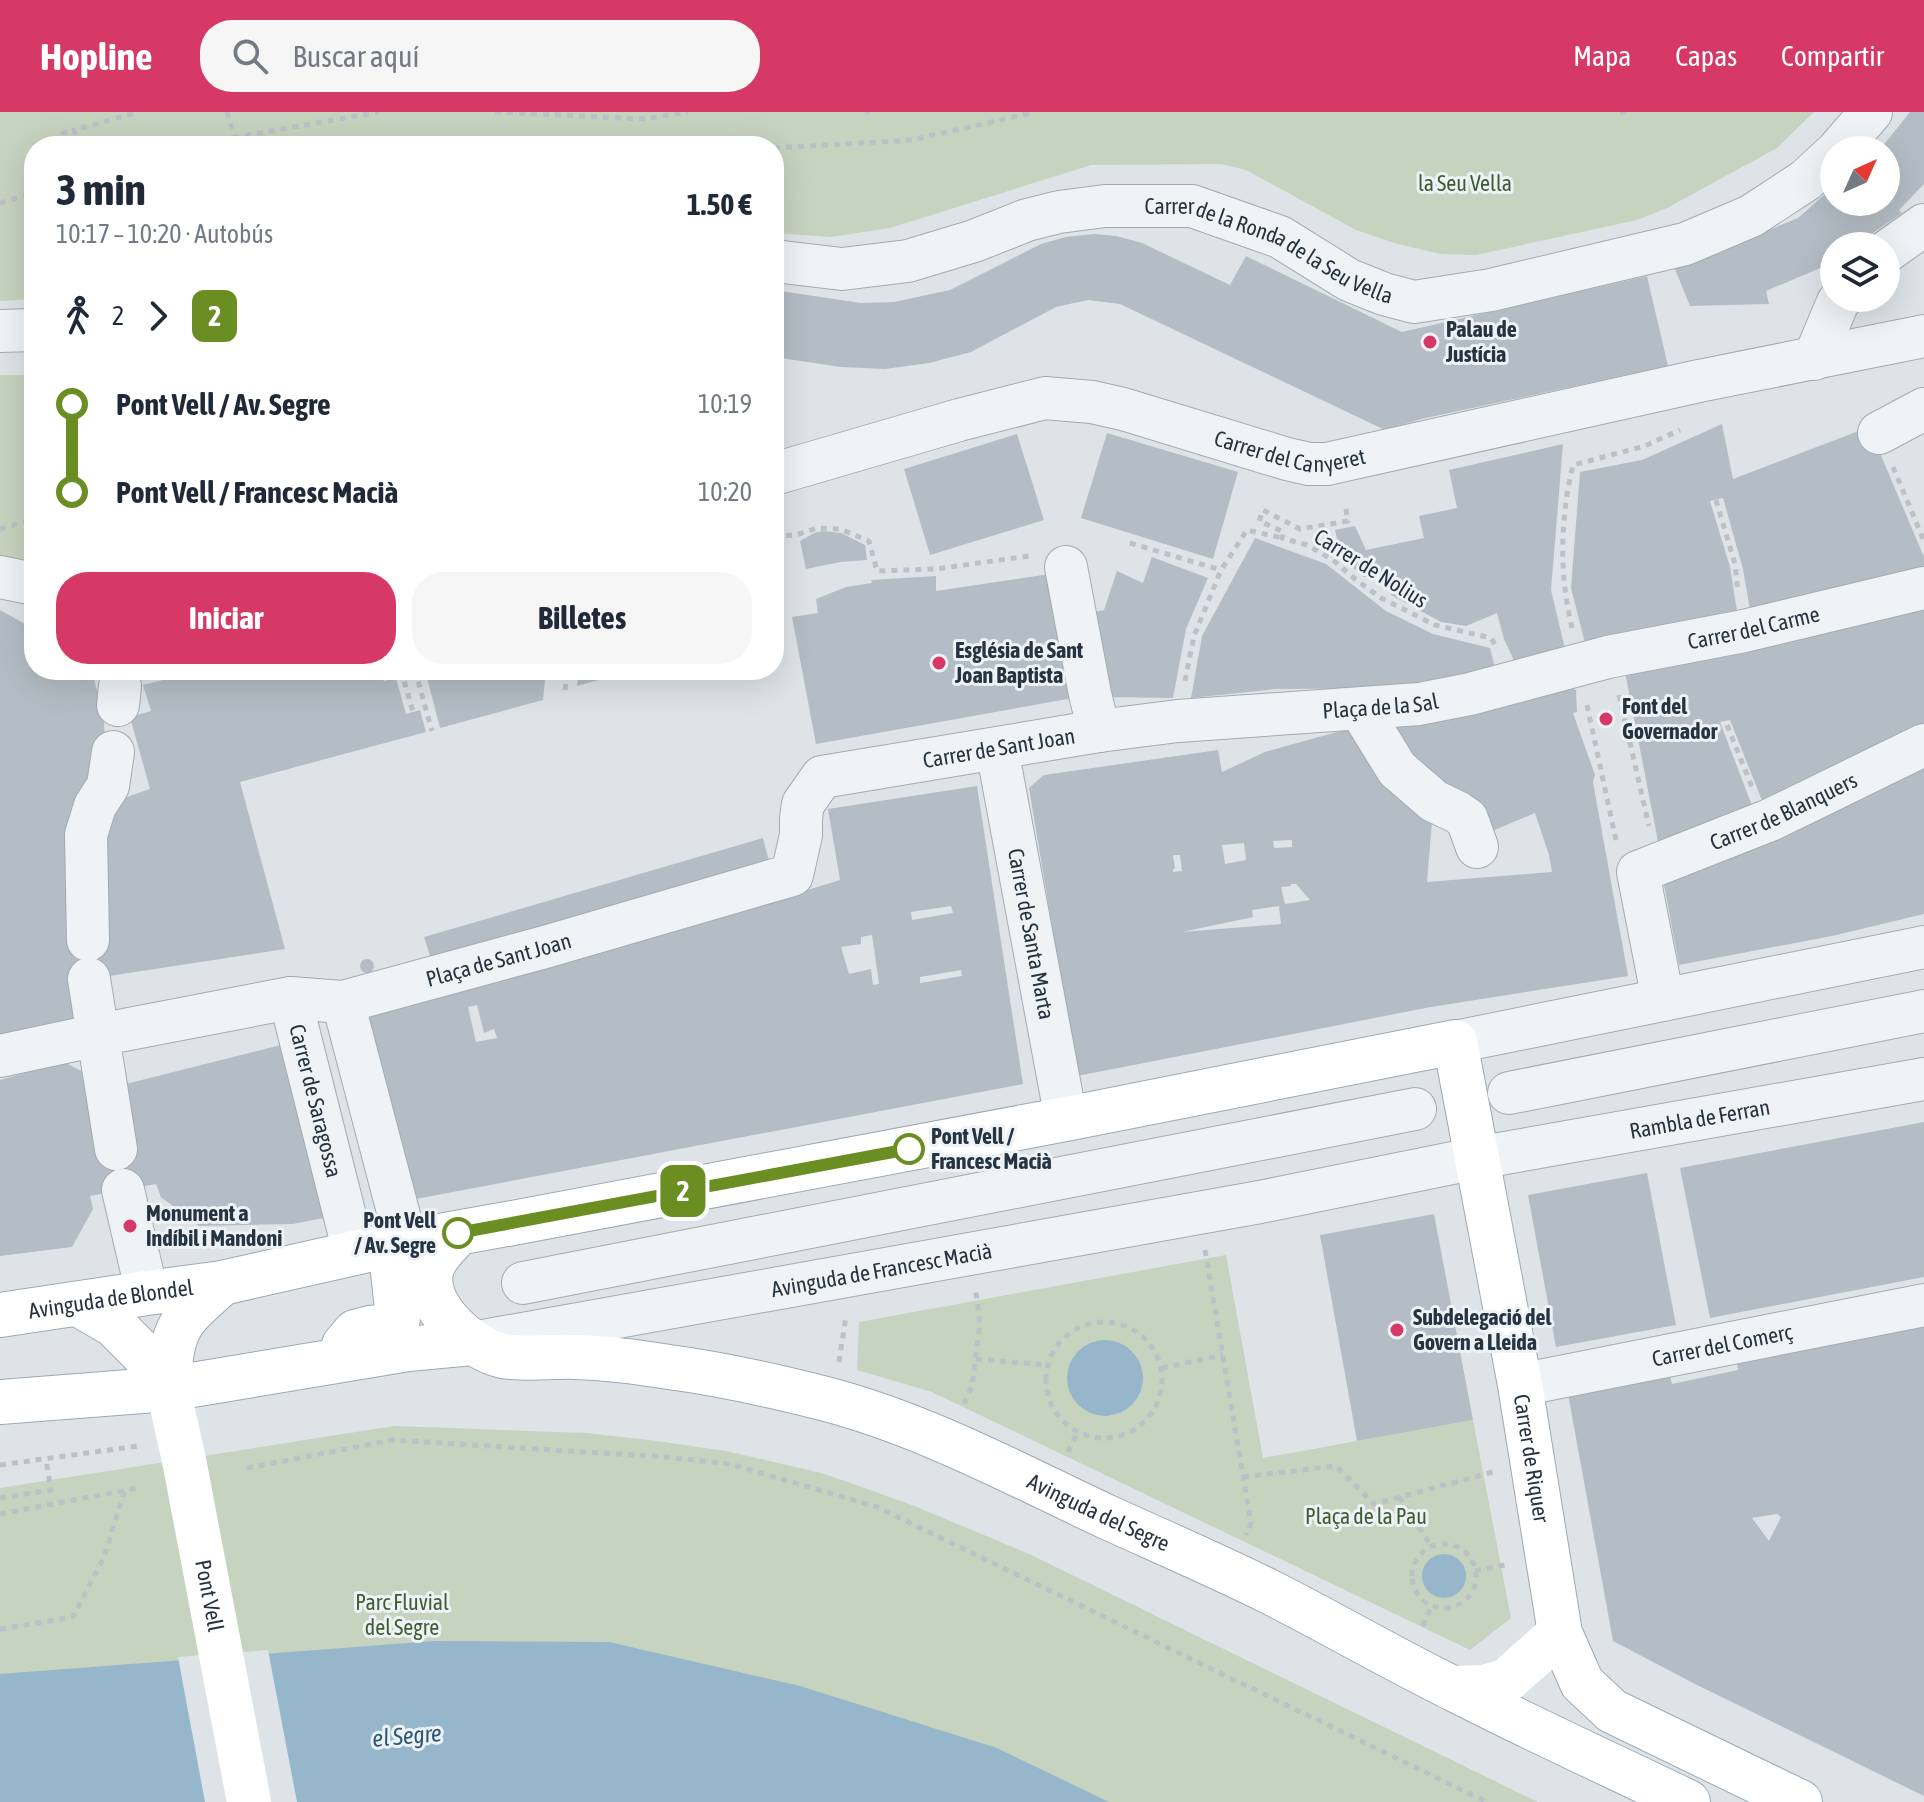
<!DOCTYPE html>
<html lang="es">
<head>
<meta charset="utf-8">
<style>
  body { margin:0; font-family:"Asap Condensed",sans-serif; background:#f6f6f7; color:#1f2937; height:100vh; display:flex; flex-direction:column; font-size:30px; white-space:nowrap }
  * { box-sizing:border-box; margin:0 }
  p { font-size:26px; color:#747a83 }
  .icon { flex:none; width:44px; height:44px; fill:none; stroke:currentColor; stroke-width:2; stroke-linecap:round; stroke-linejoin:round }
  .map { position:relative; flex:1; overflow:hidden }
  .drawer { position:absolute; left:24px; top:24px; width:760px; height:544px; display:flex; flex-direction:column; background:#fff; border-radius:32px; box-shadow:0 8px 32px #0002 }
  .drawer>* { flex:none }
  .badge { padding:0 16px; border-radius:12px; font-size:28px; line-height:52px }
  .needle { width:52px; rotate:45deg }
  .tools { position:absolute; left:1820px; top:24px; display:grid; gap:16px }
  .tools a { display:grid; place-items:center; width:80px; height:80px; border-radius:50%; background:#fff; box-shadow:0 8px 32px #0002; font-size:40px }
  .map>.badge { position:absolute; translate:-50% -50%; box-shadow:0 0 0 4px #fff }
  .legs { display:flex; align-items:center; gap:12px; height:88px; padding:0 32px; font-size:26px }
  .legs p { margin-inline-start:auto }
  .head { display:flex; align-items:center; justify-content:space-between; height:136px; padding:0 32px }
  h1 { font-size:44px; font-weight:700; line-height:60px }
  .cta { display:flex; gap:16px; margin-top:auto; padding:16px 32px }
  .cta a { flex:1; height:92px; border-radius:32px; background:#d63965; color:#fff; font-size:32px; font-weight:700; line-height:92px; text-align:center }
  .cta a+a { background:#f6f6f7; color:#1f2937 }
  ul { padding:0 32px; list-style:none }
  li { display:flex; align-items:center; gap:28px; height:88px; font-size:30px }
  li i { display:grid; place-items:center; width:12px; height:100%; margin:0 10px; background:currentColor }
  li i::after { content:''; width:20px; height:20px; margin:-10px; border:6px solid; border-radius:50%; background:#fff }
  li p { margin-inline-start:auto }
  li:first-child i { background:linear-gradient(#0000 50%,currentColor 0) }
  li:last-child i { background:linear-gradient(currentColor 50%,#0000 0) }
  header { display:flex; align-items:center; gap:48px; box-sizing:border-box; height:112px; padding:0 40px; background:#d63965; color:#fff }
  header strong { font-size:38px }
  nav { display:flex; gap:44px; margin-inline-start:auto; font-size:28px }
  .search { width:560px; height:72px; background:#f6f6f7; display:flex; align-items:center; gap:20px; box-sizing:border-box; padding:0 28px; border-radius:32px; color:#747a83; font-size:30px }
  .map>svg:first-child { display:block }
  .green { fill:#c6d3be; fill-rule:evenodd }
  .water { fill:#96b7cb }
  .pier { fill:#dee3e8 }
  .building { fill:#b4bdc5; fill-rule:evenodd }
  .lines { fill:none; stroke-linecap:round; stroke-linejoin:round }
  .street-casing { stroke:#a3abb2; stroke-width:44 }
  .primary-casing { stroke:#9ca9b5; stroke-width:46 }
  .path { stroke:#bbc1c7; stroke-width:5; stroke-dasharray:6 6; stroke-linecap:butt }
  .street { stroke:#f0f3f6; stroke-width:42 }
  .secondary { stroke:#fff; stroke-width:44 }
  .primary { stroke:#fff; stroke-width:44 }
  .secondary-bridge { stroke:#fff; stroke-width:44 }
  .line-1-casing { stroke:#fff; stroke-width:18 }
  .line-1 { stroke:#6b8e23; stroke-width:12 }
  .poi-dot { fill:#d63965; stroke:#edf2f6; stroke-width:3 }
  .stop-1-dot { fill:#fff; stroke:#6b8e23; stroke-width:4 }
  .labels { text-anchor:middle; stroke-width:6; stroke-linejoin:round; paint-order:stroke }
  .park-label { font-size:22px; fill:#405d32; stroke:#edf2f6 }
  .street-label { font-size:22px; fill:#263340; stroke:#edf2f6 }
  .poi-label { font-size:22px; font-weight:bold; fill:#263340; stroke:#edf2f6; text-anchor:start }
  .stop-label { font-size:22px; font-weight:bold; fill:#263340; stroke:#edf2f6; text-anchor:start }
  .water-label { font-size:24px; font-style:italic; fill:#2d5876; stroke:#edf2f6 }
</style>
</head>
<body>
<header>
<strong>Hopline</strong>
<div class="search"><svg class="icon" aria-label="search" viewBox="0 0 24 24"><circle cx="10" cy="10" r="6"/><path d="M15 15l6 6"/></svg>Buscar aquí</div>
<nav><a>Mapa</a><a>Capas</a><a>Compartir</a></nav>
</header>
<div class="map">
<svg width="1924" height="1690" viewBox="0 0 1924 1690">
  <rect width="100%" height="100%" fill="#dee3e8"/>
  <path class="green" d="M0 0H1814L1777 36 1667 96 1637 108 1476 143 1441 142 1394 131 1356 118 1246 58 1221 52 1091 53 890 116 831 125 774 121V34H34V187L0 189Z
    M0 263H34V467L0 461Z
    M1226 1143 1263 1346 1473 1308 1511 1506 1470 1538 932 1280 857 1258 859 1210ZM1083 1235 1129 1236C1153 1262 1143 1295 1110 1304L1069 1255 1074 1244ZM1459 1448 1463 1454 1465 1461 1425 1476 1422 1463Z
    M394 1314 587 1321 657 1329 726 1339 825 1362 912 1393 1027 1441 1538 1690H0V1376Z"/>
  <path class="water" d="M1067 1266a38 38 0 1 1 76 0a38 38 0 1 1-76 0Z
    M1422 1464a22 22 0 1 1 44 0a22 22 0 1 1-44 0Z
    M434 1529 609 1530 800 1574 997 1636 1109 1690H0V1562Z"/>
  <path class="pier" d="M268 1538 297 1690H205L178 1545Z"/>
  <path class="building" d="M1910 0H1924V72L1899 98 1902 101 1854 134H1834V148L1825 154 1766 179 1769 192 1690 194 1675 157 1798 106 1832 76 1824 68 1834 60V90H1886V38H1877L1886 30Z
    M1094 122 1116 124 1142 131 1230 173 1246 144 1402 220 1647 164 1668 254 1421 307 1385 318 1120 192 1088 188 1056 195 971 240 929 251 885 257 841 255 774 245V178L861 191 894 190 950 178 1041 132 1066 125Z
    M1722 312 1733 367 1869 315 1924 445V457L1751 504 1743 457 1723 386 1710 389 1730 455 1738 505 1586 535 1571 476 1580 360 1642 348Z
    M1107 321 1238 360 1213 447 1081 406Z
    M1017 322 1044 408 930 443 904 357Z
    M1563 332 1551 478 1566 541 1518 557 1504 527 1497 501 1466 514 1441 510 1391 483V461L1364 465 1341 445 1335 418 1355 414 1366 438 1424 426 1419 404 1457 396 1449 358Z
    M823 419 841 421 865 433 867 448 840 450 806 457 800 429 814 421Z
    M1255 426 1326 452 1386 499 1433 522 1490 536 1496 560 1427 576 1276 577 1191 586 1202 524Z
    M1152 445 1208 466 1186 517 1173 586 1101 585 1085 502 1104 498 1117 459 1143 471Z
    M1057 461 1079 585 816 632 792 505 818 501 816 487 846 475 872 471 871 468 936 464V479Z
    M1924 493V620L1767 701 1730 608 1720 610 1756 704 1660 740 1624 555Z
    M0 498 34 517V558H92L104 608 106 651 104 714 124 686 150 677 130 605 151 599 143 573 171 566 168 558H364V560L381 558 384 569 396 566 406 602 420 598 426 620 240 670 285 837 83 868 88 903 0 923Z
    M425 558H546L543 588 440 616Z
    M579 558H631V559L577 574Z
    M1563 574 1576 578 1577 600 1573 601 1595 663 1593 670 1628 864 1431 895 1077 964 1029 676 1044 663 1218 638 1222 660 1265 640 1355 615 1433 698 1427 770 1552 760 1549 743 1535 701 1483 723 1443 669 1401 638 1394 615ZM1292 728V735L1274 736 1273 729ZM1244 731 1246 748 1225 752 1222 733ZM1173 743H1180L1182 759 1173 760V757L1175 756ZM1291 772H1296L1310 788 1285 792 1281 775 1291 774ZM1279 794 1281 812 1182 820 1253 805 1252 798Z
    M1924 649V802L1832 824 1679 853 1662 762Z
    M977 674 1023 972 400 1090 354 908 628 833 840 768 828 697ZM951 794 953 801 912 808 911 800ZM872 823 879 872 873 873 871 857 849 862 841 835 861 832V825ZM961 858 962 864 920 871V865ZM477 893 484 921 494 917 497 926 476 930 468 895Z
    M763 726 769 749 431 847 424 825Z
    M360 854a7 7 0 1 1 14 0a7 7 0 1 1-14 0Z
    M285 932 334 1104 293 1112 199 1114 161 1085 156 1072 90 1084 93 1097 72 1135 0 1144V968L64 950 89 963 118 974Z
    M1924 1010V1165L1710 1206 1680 1056Z
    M1647 1061 1676 1213 1556 1235 1528 1083Z
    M1434 1102 1473 1308 1357 1329 1320 1123Z
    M1924 1215V1684L1697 1573 1613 1529 1568 1282 1670 1263 1672 1272 1738 1258 1737 1250ZM1777 1402 1781 1405 1769 1429 1752 1406Z"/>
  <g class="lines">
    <g class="street-casing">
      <g id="street">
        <path d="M1838 38 1871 0"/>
        <path d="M1886 140 1924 113"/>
        <path id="s1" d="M774 149 842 157 908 149 974 129 1027 108 1059 100 1105 94H1192L1280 125 1349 168 1384 182 1414 190 1491 178 1685 132 1751 104 1806 68 1834 42"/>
        <path d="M0 219 34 218"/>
        <path d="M1814 247 1838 190 1842 186"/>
        <path d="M1879 321 1924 297"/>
        <path id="s2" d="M774 362 959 308 1045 286 1092 290 1123 297 1287 347 1309 352H1327L1699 269 1924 224"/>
        <path d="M1066 455 1090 582 1099 619"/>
        <path d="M0 465 34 472"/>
        <path d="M118 593 120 574"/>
        <path d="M1360 597 1397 657 1434 689 1457 700 1467 707 1477 735"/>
        <path id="s3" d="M997 637 1066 1007"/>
        <path d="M88 828 86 723 95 694 108 674 113 640"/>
        <path d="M89 867 116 1037"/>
        <path id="s4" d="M290 886 354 1140"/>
        <path id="s5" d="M1663 888 1638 760 1770 708 1924 633"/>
        <path d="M343 890 406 1130"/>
        <path d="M1455 930 1924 835"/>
        <path id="s6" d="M0 944 98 923 290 886 343 890 545 835 792 763 801 723V706L803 692 822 665 1099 619 1178 609 1419 592 1470 582 1608 545 1744 519 1924 476"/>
        <path d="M1509 981 1924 899"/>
        <path d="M123 1078 147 1181"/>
        <path d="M523 1171 1415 997"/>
        <path id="s7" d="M472 1231 1260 1090 1477 1046 1924 967"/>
        <path id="s8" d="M1520 1273 1924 1193"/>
      </g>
    </g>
    <g class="primary-casing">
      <g id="primary">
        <path id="s9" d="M458 1121C449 1132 436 1143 432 1156 420 1193 471 1237 503 1244 527 1248 552 1244 576 1245 607 1246 638 1250 669 1255 722 1262 775 1274 826 1287 925 1313 1015 1362 1107 1405 1162 1430 1218 1454 1272 1481 1333 1512 1391 1546 1452 1576 1530 1616 1609 1652 1688 1690"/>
        <path d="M78 1192 114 1213 143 1242 168 1277"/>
        <path id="s10" d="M0 1203 147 1181 222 1171 390 1133 507 1112 1066 1007 1455 930 1520 1273 1560 1521 1582 1571 1612 1599 1800 1690"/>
        <path d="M344 1233 355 1220 370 1216 390 1214 398 1206 390 1133"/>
        <path d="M168 1277C170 1257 170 1232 181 1213 190 1197 209 1184 222 1171"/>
        <path d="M0 1290 168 1277 408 1237 472 1231"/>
      </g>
    </g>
    <path class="path" d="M227 0 234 24
      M495 0 644 7 688 0
      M865 0H870
      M1620 0H1626
      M67 34 63 21 74 18
      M79 34 74 18 139 0
      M186 34 379 0
      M774 36 912 28 1035 0
      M0 91 34 81
      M1893 355 1924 429
      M1716 388 1735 452 1738 479
      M1346 397 1348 409 1300 417 1263 398 1259 409 1284 420 1282 426 1307 433 1333 448 1355 467 1381 486 1435 513 1491 526 1497 536
      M0 417 34 407
      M774 424 796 423 817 416 840 417 869 429 877 459 936 457 1029 444
      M1130 431 1221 458
      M1572 516C1559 462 1560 407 1573 353L1645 334 1680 318
      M401 558 413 600
      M415 558 432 619
      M1185 569 1194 524 1221 458 1247 418 1282 426
      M565 578 567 558
      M1619 583 1649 714
      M1587 593 1616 728
      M1727 613 1752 675
      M1205 1138 1251 1411 1246 1423
      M1046 1268a58 58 0 1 1 116 0a58 58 0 1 1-116 0Z
      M976 1247 1048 1253
      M839 1250 846 1204
      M1162 1256 1223 1243
      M964 1292 972 1274 980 1212 976 1180
      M1068 1340 1078 1319
      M0 1353 138 1334
      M247 1356 393 1328 666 1345 730 1352 877 1395 1487 1690
      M1243 1365 1336 1354 1374 1392 1493 1360
      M1399 1385 1431 1434
      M0 1386 51 1378 46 1347
      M0 1402 137 1376
      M1412 1464a32 32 0 1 1 64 0a32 32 0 1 1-64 0Z
      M1475 1459 1509 1452
      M1423 1514 1432 1493
      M0 1517 73 1505 104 1445 125 1378"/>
    <use href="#street" class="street"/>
    <path class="secondary" d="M168 1277 184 1348
      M1451 1576 1484 1575 1506 1569 1560 1521"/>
    <use href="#primary" class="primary"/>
    <path class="secondary-bridge" id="s11" d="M184 1348 249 1690"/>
  </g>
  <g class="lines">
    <g class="line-1-casing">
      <path id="line-1" d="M458 1121 909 1037"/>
    </g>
    <use href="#line-1" class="line-1"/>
  </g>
  <g class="poi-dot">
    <circle cx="1430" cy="230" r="8"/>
    <circle cx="939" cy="551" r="8"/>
    <circle cx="1606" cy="607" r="8"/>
    <circle cx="130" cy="1114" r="8"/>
    <circle cx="1397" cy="1218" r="8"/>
  </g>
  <g class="stop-1-dot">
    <circle cx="909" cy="1037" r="14"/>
    <circle cx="458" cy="1121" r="14"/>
  </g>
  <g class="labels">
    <g class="park-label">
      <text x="1465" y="79">la Seu Vella</text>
      <text x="1366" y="1412">Plaça de la Pau</text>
      <text x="402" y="1498">Parc Fluvial<tspan x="402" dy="25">del Segre</tspan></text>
    </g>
    <g class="street-label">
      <text dy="8" stroke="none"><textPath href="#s1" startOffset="514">Carrer de la Ronda de la Seu Vella</textPath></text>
      <text dy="8" stroke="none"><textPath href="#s2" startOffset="534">Carrer del Canyeret</textPath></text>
      <text transform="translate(1371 456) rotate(32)" y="8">Carrer de Nolius</text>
      <text dy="8" stroke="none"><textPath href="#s6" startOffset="1866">Carrer del Carme</textPath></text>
      <text dy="8" stroke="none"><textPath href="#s6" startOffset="1484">Plaça de la Sal</textPath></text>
      <text dy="8" stroke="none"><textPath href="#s6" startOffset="1100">Carrer de Sant Joan</textPath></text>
      <text dy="8" stroke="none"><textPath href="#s5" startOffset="288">Carrer de Blanquers</textPath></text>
      <text dy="8" stroke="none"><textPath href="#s3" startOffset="188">Carrer de Santa Marta</textPath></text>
      <text dy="8" stroke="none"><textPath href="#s6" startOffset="510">Plaça de Sant Joan</textPath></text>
      <text dy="8" stroke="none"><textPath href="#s4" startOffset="106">Carrer de Saragossa</textPath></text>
      <text dy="8" stroke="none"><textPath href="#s7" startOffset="1248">Rambla de Ferran</textPath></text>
      <text dy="8" stroke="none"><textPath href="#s7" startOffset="416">Avinguda de Francesc Macià</textPath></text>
      <text dy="8" stroke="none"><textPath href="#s10" startOffset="112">Avinguda de Blondel</textPath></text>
      <text dy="8" stroke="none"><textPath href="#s8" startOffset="206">Carrer del Comerç</textPath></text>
      <text dy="8" stroke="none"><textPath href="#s10" startOffset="1904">Carrer de Riquer</textPath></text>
      <text dy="8" stroke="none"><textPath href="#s9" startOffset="790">Avinguda del Segre</textPath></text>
      <text dy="8" stroke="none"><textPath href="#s11" startOffset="138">Pont Vell</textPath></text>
    </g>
    <g class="poi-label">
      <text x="1446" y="225">Palau de<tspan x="1446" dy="25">Justícia</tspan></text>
      <text x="955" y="546">Església de Sant<tspan x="955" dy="25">Joan Baptista</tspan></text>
      <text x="1622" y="602">Font del<tspan x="1622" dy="25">Governador</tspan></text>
      <text x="146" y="1109">Monument a<tspan x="146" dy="25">Indíbil i Mandoni</tspan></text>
      <text x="1413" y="1213">Subdelegació del<tspan x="1413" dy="25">Govern a Lleida</tspan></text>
    </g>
    <g class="stop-label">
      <text x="931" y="1032">Pont Vell /<tspan x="931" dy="25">Francesc Macià</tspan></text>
      <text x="436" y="1116" text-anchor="end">Pont Vell<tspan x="436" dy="25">/ Av. Segre</tspan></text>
    </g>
    <g class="water-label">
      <text transform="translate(407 1624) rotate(-5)" y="8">el Segre</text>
    </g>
  </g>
</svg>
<div class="tools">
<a><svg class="needle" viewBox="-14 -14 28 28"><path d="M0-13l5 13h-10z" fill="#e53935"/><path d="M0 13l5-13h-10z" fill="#747a83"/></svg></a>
<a><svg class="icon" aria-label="layers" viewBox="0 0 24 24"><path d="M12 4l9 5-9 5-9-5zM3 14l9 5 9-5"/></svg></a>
</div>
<b class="badge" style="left:683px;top:1079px;background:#6b8e23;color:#fff">2</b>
<section class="drawer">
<div class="head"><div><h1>3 min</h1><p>10:17 – 10:20 · Autobús</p></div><b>1.50 €</b></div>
<div class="legs"><svg class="icon" aria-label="walk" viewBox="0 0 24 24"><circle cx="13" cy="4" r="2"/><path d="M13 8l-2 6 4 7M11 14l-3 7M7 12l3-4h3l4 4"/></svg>2<svg class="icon" aria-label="forward" viewBox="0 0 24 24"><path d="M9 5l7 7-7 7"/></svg><b class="badge" style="background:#6b8e23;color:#fff">2</b></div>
<ul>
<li><i style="color:#6b8e23"></i><b>Pont Vell / Av. Segre</b><p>10:19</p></li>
<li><i style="color:#6b8e23"></i><b>Pont Vell / Francesc Macià</b><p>10:20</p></li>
</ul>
<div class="cta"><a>Iniciar</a><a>Billetes</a></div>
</section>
</div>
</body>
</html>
